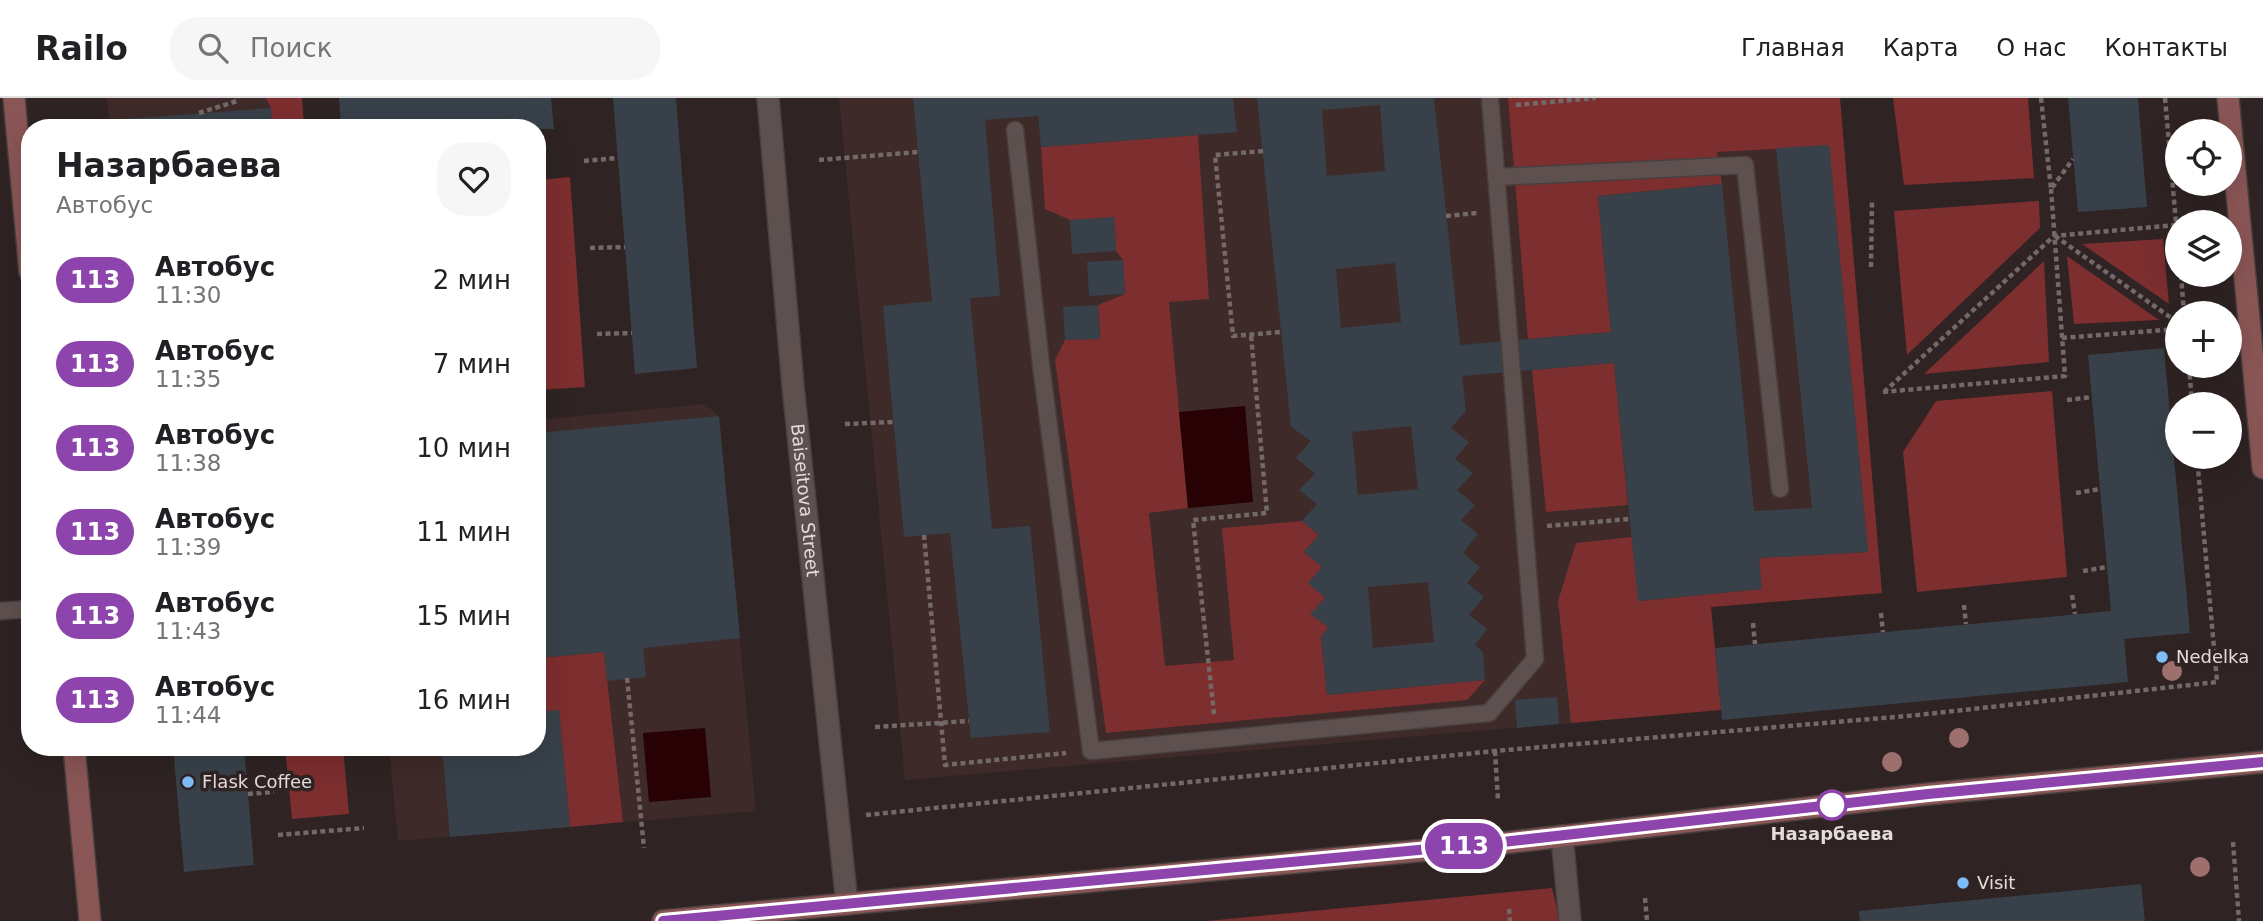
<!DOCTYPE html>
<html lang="ru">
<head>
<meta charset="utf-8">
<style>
  body { margin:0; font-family:"DejaVu Sans",sans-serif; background:#f6f6f6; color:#202124; height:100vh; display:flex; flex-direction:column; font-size:26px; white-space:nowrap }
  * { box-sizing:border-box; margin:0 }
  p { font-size:23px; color:#757577 }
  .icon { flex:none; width:38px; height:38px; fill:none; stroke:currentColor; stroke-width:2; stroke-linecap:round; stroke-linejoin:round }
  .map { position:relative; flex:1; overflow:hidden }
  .side { position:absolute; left:21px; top:21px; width:525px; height:637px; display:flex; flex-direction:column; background:#fff; border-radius:28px; box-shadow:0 7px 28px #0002 }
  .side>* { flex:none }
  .badge { padding:0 14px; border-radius:23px; font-size:24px; line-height:46px }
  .buttons { position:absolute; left:2165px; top:21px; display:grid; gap:14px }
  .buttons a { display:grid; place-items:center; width:77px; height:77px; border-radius:50%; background:#fff; box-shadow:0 7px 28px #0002; font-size:35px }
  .map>.badge { position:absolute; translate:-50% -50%; box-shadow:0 0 0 4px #fff }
  .round { display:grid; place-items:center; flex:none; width:74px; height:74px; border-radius:28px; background:#f6f6f6 }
  .summary { display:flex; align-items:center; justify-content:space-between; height:119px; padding:0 35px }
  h1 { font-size:33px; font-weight:700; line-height:52px }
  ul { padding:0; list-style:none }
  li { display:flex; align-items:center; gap:21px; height:84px; padding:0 35px }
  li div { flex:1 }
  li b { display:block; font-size:26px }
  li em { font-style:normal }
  li .badge { min-width:77px; font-weight:700; text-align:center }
  header { display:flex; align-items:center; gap:42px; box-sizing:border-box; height:98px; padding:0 35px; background:#fff; border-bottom:2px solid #e0e0e0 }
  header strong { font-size:33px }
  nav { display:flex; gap:38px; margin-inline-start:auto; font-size:24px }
  .search { width:490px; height:63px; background:#f6f6f6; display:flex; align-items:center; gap:18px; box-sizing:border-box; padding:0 24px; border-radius:28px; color:#757577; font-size:26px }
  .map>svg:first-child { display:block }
  .built { fill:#3d2a29 }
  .green { fill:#7d2e2f }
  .water { fill:#270103 }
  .building { fill:#384149; fill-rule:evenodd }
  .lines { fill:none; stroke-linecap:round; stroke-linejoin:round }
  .lane-casing { stroke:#483f3e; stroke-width:19 }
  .street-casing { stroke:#483f3e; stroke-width:24 }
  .secondary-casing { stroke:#483f3e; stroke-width:24 }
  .path { stroke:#736968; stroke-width:4.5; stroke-dasharray:5 3.5; stroke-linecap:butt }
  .lane { stroke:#5e504f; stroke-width:16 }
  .street { stroke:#5e504f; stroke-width:21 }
  .secondary { stroke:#8a5555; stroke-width:21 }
  .tree { fill:#9d706e }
  .line-casing { stroke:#fff; stroke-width:16 }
  .line { stroke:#8e44ad; stroke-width:10 }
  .poi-dot { fill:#7dbef9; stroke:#2f2323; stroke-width:2.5 }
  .stop-dot { fill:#fff; stroke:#8e44ad; stroke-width:3.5 }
  .labels { text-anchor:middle; stroke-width:7; stroke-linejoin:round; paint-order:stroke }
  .street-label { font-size:18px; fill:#e4dcdb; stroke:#2f2323 }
  .poi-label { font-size:18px; fill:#e4dcdb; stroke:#2f2323; text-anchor:start }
  .stop-label { font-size:18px; font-weight:bold; fill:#e4dcdb; stroke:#2f2323 }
</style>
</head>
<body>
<header>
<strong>Railo</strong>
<div class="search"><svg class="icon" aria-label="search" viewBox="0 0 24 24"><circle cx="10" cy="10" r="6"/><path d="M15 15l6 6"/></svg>Поиск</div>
<nav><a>Главная</a><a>Карта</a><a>О нас</a><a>Контакты</a></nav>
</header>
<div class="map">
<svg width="2263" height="823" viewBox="0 0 2263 823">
  <rect width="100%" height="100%" fill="#2f2323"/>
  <path class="built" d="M107 0H302L304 30H110Z
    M839 0H1543L1840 3 1882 495 1710 509 1596 623 905 682Z
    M705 306 719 318 756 713 398 743 389 649H537V322Z"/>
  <path class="green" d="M266 0H302L304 30H272L271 10Z
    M1508 0H1840L1882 495 1711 509 1721 612 1571 625 1558 503 1576 445 1632 439 1639 503 1761 491 1759 460 1868 454 1829 48 1717 54 1722 86 1598 98 1611 234 1528 241Z
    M1893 0H2028L2034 80 1904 87Z
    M1198 37 1209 201 1169 204 1188 410 1149 415 1165 568 1234 562 1222 430 1302 423 1319 437 1304 454 1322 469 1325 500 1311 516 1328 529 1321 539 1327 597 1485 582 1467 602 1106 635 1055 262 1065 242 1100 240 1098 207 1125 196 1123 162 1116 153 1114 120 1070 122 1045 111 1041 49Z
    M570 79 585 289 537 292V82Z
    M2039 103 2040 130 1907 257 1894 113Z
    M2163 141 2169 206 2082 146Z
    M2067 158 2159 222 2074 226Z
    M2044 163 2049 264 1924 276Z
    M1614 265 1628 407 1546 414 1532 272Z
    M2052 293 2067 479 1917 494 1903 354 1936 303Z
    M604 554 623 724 570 729 559 613 537 614V560Z
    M285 649H343L349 716 292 721Z
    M1552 790 1560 823H1207Z"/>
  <path class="water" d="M1245 308 1253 404 1188 410 1179 314Z
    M705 630 711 699 649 704 643 635Z"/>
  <path class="building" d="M339 0H551L554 31 341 30Z
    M613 0H676L697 270 635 276Z
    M913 0H1233L1237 34 1198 37 1041 49 1038 18 985 22 1000 198 970 200 992 431 1030 428 1050 634 971 640 950 435 904 439 883 208 932 203Z
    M1257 0H1434L1460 247 1611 234 1598 98 1722 86 1754 413 1812 410 1776 50 1829 47 1868 454 1759 460 1762 491 1638 503 1614 265 1462 278 1466 313 1451 330 1469 344 1455 361 1473 375 1457 392 1475 407 1461 422 1478 436 1463 455 1480 469 1467 485 1484 499 1469 517 1487 531 1475 547 1483 554 1485 582 1327 597 1321 539 1328 529 1310 516 1325 500 1308 485 1322 469 1304 454 1319 437 1302 423 1317 406 1299 392 1315 376 1296 360 1311 343 1291 329ZM1380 7 1385 73 1327 78 1322 12ZM1395 165 1401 224 1341 230 1336 171ZM1411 328 1418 391 1358 397 1352 334ZM1428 484 1434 544 1373 550 1368 489Z
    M2068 0H2138L2147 109 2078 114Z
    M271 10 272 30H126L125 21Z
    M1114 119 1116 153 1072 156 1070 122Z
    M1123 162 1125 196 1089 198 1087 164Z
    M1098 207 1100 241 1065 242 1063 209Z
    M2164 250 2190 535 2124 541 2128 584 1722 622 1715 550 2111 513 2088 257Z
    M719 318 740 540 643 550 646 579 607 583 604 554 537 560V335Z
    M1557 599 1559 626 1517 630 1515 602Z
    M559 612 570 729 450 739 442 649H537V614Z
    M173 649H244L254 767 184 774Z
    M2141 786 2145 823H1860L1859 813Z"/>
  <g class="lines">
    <g class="lane-casing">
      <path id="lane" d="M1015 32 1041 267 1091 653 1489 615 1535 561 1490 0
        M1496 79 1745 67 1780 391
        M0 513 30 511"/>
    </g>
    <g class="street-casing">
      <g id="street">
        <path id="s1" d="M768 0 793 288 847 806"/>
        <path d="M1562 738 1570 823"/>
      </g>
    </g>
    <g class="secondary-casing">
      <path id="secondary" d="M14 0 30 174
        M2228 0 2263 370
        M74 649 90 823
        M663 823 1503 745 1928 696 2263 664"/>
    </g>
    <path class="path" d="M2041 0 2051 91 2073 61
      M2165 0 2177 136
      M1516 7 1596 0
      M199 15 237 3V0
      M1263 53 1215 57 1233 238 1281 234
      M819 62 918 54
      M584 63 618 60
      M1446 118 1477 115
      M2055 138 2177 224
      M590 150 625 149
      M1871 169 1872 103
      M2181 177 2184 215
      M597 236 632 235
      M2062 240 2177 231
      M2189 268 2192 306
      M1883 294 2065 278 2051 91
      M1884 294 2054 138 2176 127
      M2067 302 2092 299
      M845 326 893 324
      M2076 395 2100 391
      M1547 428 1630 421
      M924 437 945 667 1066 655
      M2083 473 2107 469
      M2072 497 2075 516
      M1964 507 1966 526
      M1881 515 1883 534
      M1753 525 1755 546
      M627 580 644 750
      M1214 616 1193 422 1267 415 1251 237
      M875 629 969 623
      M1495 653 1498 702
      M248 696 274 694
      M866 717 1495 653 1918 617 2217 584 2197 359
      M278 737 364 730
      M2233 744 2239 823
      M1645 800 1647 823
      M1509 811 1510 823"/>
    <use href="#lane" class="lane"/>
    <use href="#street" class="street"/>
    <use href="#secondary" class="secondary"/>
  </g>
  <g class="tree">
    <circle cx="2172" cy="573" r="10"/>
    <circle cx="1959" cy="640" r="10"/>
    <circle cx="1892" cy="664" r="10"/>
    <circle cx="2200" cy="769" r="10"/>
  </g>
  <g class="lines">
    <g class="line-casing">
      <path id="line" d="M663 823 1503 744 1928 696 2263 664"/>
    </g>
    <use href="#line" class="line"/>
  </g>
  <g class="poi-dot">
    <circle cx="2162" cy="559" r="7"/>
    <circle cx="188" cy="684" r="7"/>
    <circle cx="1963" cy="785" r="7"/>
  </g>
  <circle class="stop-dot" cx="1832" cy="707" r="14"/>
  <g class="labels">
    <g class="street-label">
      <text dy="6" stroke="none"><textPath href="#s1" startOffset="404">Baiseitova Street</textPath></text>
    </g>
    <g class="poi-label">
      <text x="2176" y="565">Nedelka</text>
      <text x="202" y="690">Flask Coffee</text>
      <text x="1977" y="791">Visit</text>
    </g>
    <g class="stop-label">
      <text x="1832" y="742">Назарбаева</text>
    </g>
  </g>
</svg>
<div class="buttons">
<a><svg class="icon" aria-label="locate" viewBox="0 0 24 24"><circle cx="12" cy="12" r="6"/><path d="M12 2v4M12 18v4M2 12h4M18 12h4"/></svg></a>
<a><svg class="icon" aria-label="layers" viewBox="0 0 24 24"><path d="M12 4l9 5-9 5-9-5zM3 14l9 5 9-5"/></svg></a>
<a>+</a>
<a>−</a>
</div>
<b class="badge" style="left:1464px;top:748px;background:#8e44ad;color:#fff">113</b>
<section class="side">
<div class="summary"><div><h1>Назарбаева</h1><p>Автобус</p></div><a class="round"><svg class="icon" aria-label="heart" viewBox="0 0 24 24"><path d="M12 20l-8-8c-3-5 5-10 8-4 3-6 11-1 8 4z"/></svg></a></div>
<ul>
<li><span class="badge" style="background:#8e44ad;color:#fff">113</span><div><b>Автобус</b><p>11:30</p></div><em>2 мин</em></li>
<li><span class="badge" style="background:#8e44ad;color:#fff">113</span><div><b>Автобус</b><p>11:35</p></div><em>7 мин</em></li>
<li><span class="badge" style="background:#8e44ad;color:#fff">113</span><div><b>Автобус</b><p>11:38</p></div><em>10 мин</em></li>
<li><span class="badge" style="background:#8e44ad;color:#fff">113</span><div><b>Автобус</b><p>11:39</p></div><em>11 мин</em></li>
<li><span class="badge" style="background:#8e44ad;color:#fff">113</span><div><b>Автобус</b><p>11:43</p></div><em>15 мин</em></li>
<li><span class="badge" style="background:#8e44ad;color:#fff">113</span><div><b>Автобус</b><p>11:44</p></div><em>16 мин</em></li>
</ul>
</section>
</div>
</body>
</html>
